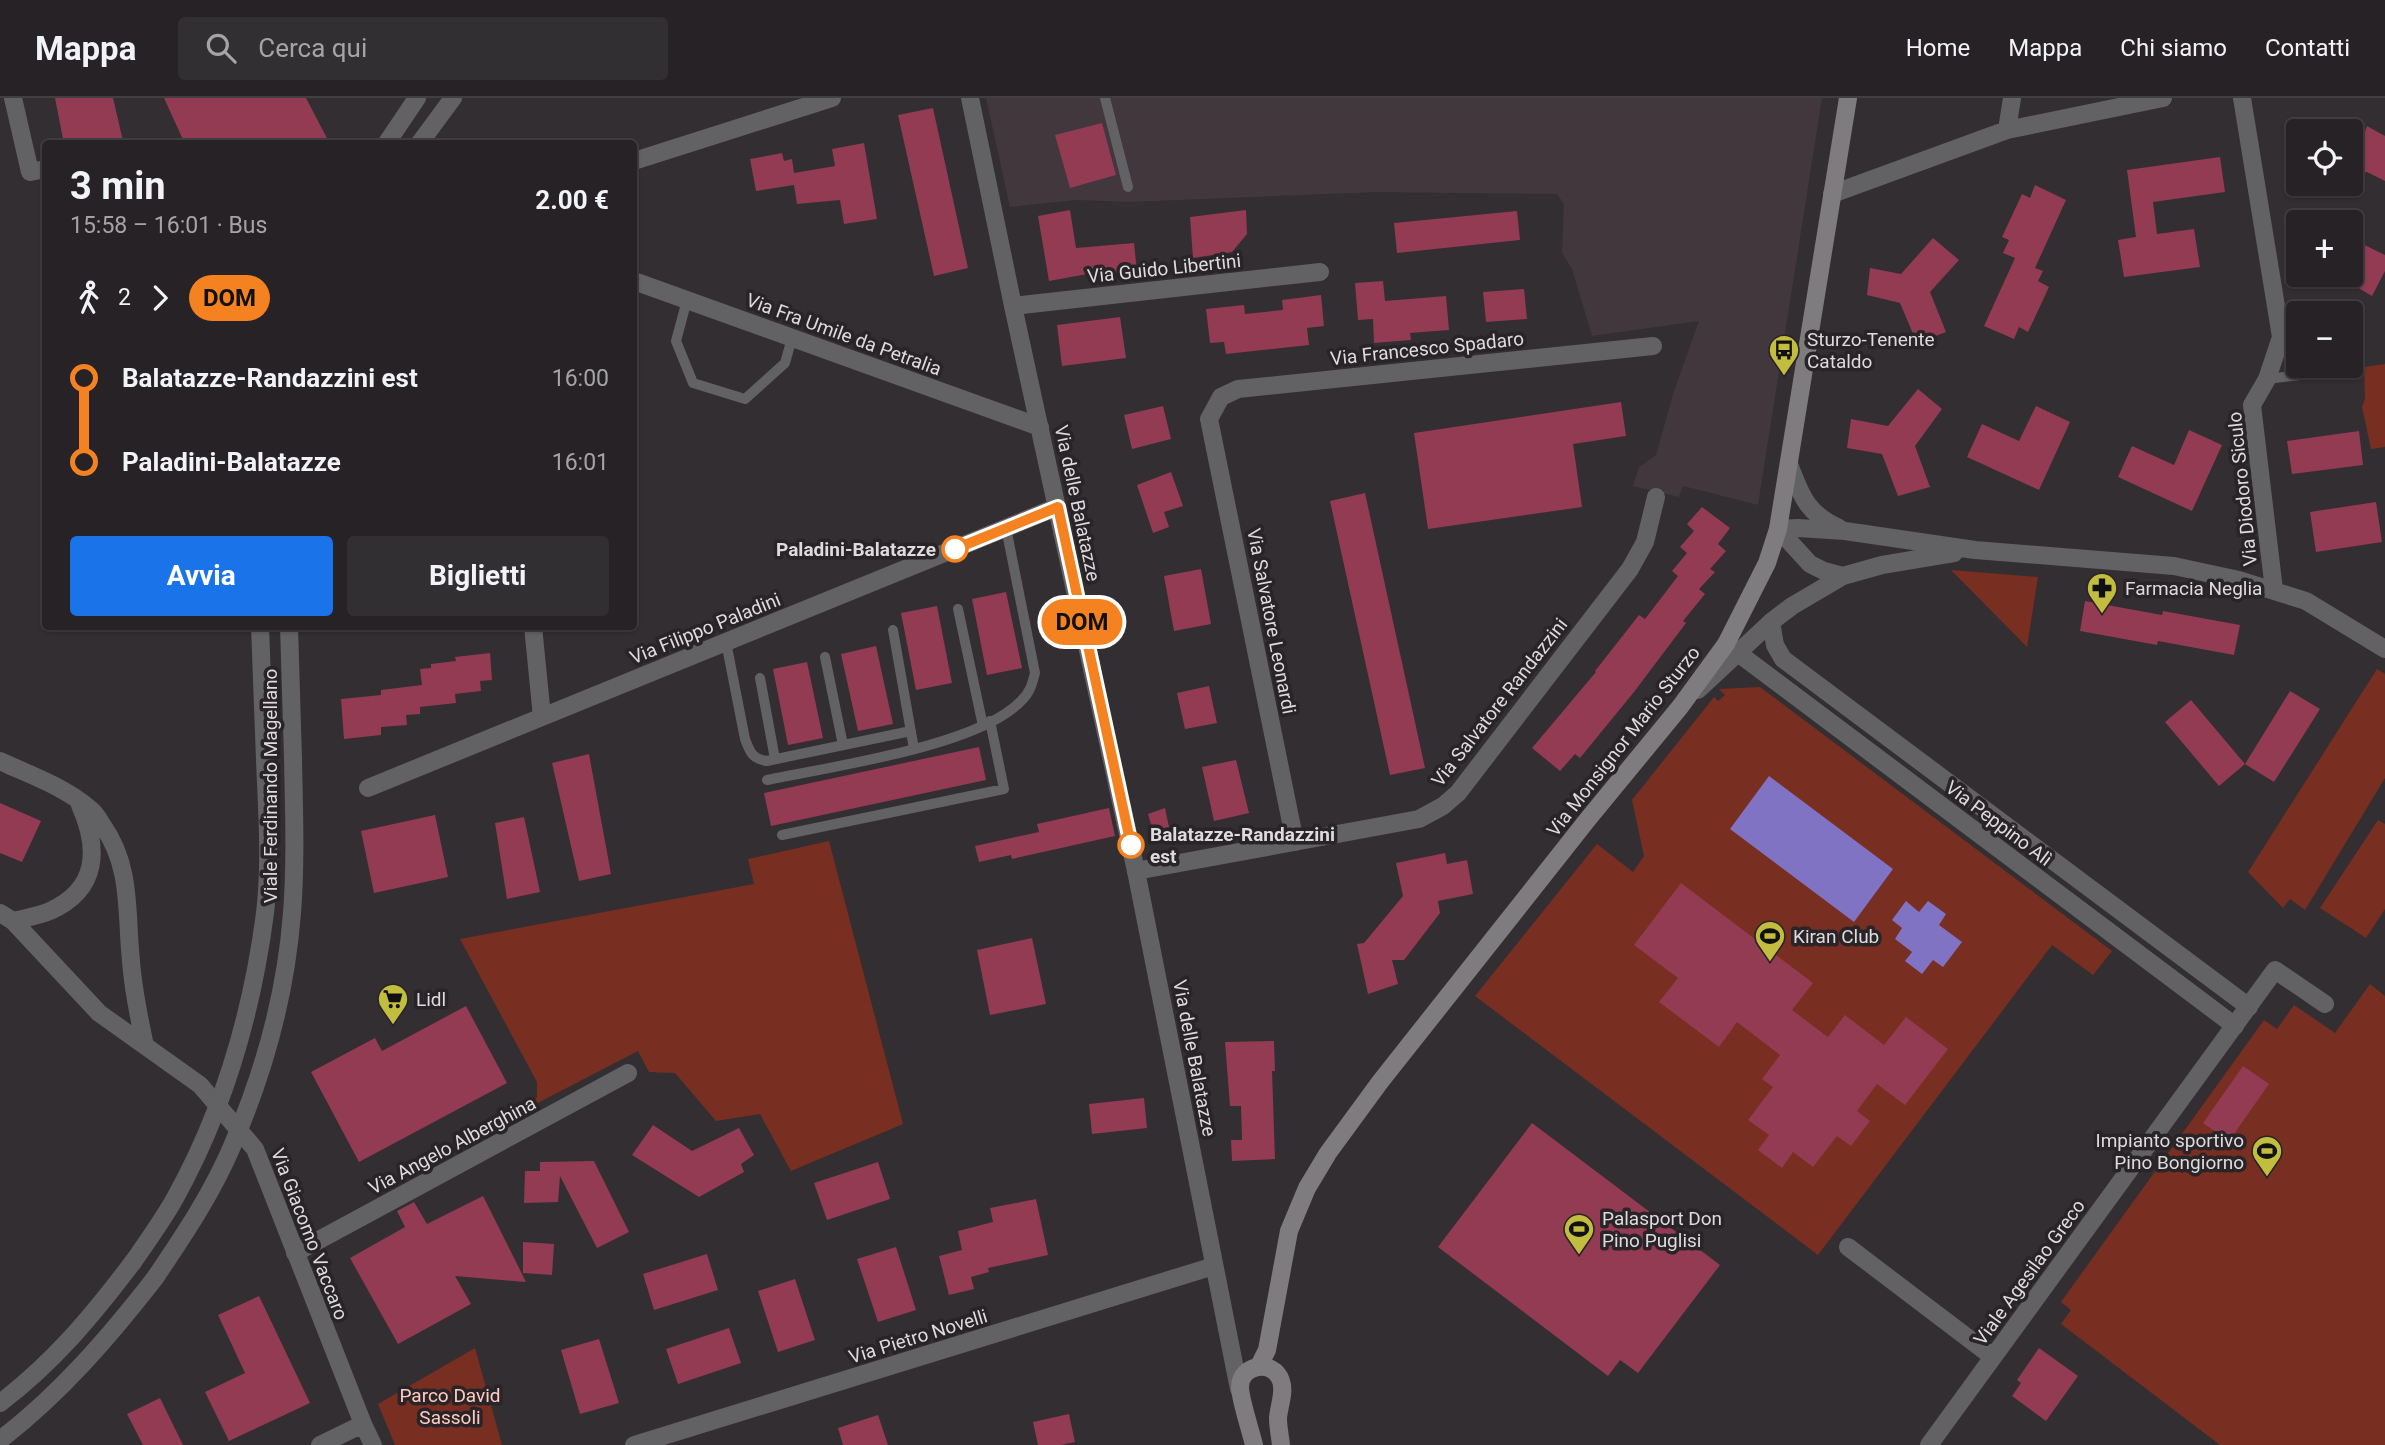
<!DOCTYPE html>
<html lang="it">
<head>
<meta charset="utf-8">
<style>
  body { margin:0; font-family:Roboto,sans-serif; background:#322f32; color:#f1f3f6; height:100vh; display:flex; flex-direction:column; font-size:26px; white-space:nowrap }
  * { box-sizing:border-box; margin:0 }
  p { font-size:23px; color:#a4a4a7 }
  .icon { flex:none; width:38px; height:38px; fill:none; stroke:currentColor; stroke-width:2; stroke-linecap:round; stroke-linejoin:round }
  .map { position:relative; flex:1; overflow:hidden }
  .side { position:absolute; left:42px; top:42px; width:595px; height:490px; display:flex; flex-direction:column; background:#262225; border-radius:7px; box-shadow:0 2px 5px #0004,0 0 0 2px #423f42 }
  .side>* { flex:none }
  .badge { padding:0 14px; border-radius:23px; font-size:24px; line-height:46px }
  .fabs { position:absolute; left:2286px; top:21px; display:grid; gap:14px }
  .fabs a { display:grid; place-items:center; width:77px; height:77px; border-radius:7px; background:#262225; box-shadow:0 2px 5px #0004,0 0 0 2px #423f42; font-size:35px }
  .map>.badge { position:absolute; translate:-50% -50%; box-shadow:0 0 0 4px #fff }
  .legs { display:flex; align-items:center; gap:10px; height:77px; padding:0 28px; font-size:23px }
  .legs p { margin-inline-start:auto }
  .headline { display:flex; align-items:center; justify-content:space-between; height:119px; padding:0 28px }
  h1 { font-size:38px; font-weight:700; line-height:52px }
  .button { display:flex; gap:14px; margin-top:auto; padding:14px 28px }
  .button a { flex:1; height:80px; border-radius:7px; background:#1a73e8; color:#fff; font-size:28px; font-weight:700; line-height:80px; text-align:center }
  .button a+a { background:#322f32; color:#f1f3f6 }
  ul { padding:0 28px; list-style:none }
  li { display:flex; align-items:center; gap:24px; height:84px; font-size:26px }
  li i { display:grid; place-items:center; width:10px; height:100%; margin:0 9px; background:currentColor }
  li i::after { content:''; width:18px; height:18px; margin:-9px; border:5px solid; border-radius:50%; background:#262225 }
  li p { margin-inline-start:auto }
  li:first-child i { background:linear-gradient(#0000 50%,currentColor 0) }
  li:last-child i { background:linear-gradient(currentColor 50%,#0000 0) }
  header { display:flex; align-items:center; gap:42px; box-sizing:border-box; height:98px; padding:0 35px; background:#262225; border-bottom:2px solid #423f42 }
  header strong { font-size:33px }
  nav { display:flex; gap:38px; margin-inline-start:auto; font-size:24px }
  .search { width:490px; height:63px; background:#322f32; display:flex; align-items:center; gap:18px; box-sizing:border-box; padding:0 24px; border-radius:7px; color:#a4a4a7; font-size:26px }
  .map>svg:first-child { display:block }
  .built { fill:#41373d }
  .green { fill:#792e22 }
  .water { fill:#8073c3 }
  .building { fill:#923b53 }
  .lines { fill:none; stroke-linecap:round; stroke-linejoin:round }
  .service { stroke:#626163; stroke-width:10 }
  .minor { stroke:#626163; stroke-width:18 }
  .tertiary { stroke:#626163; stroke-width:18 }
  .secondary { stroke:#7e7c7f; stroke-width:18 }
  .tertiary-bridge { stroke:#626163; stroke-width:18 }
  .line-1-casing { stroke:#fff; stroke-width:16 }
  .line-1 { stroke:#f58220; stroke-width:10 }
  .stop-1-dot { fill:#fff; stroke:#f58220; stroke-width:3.5 }
  .labels { text-anchor:middle; stroke-width:7; stroke-linejoin:round; paint-order:stroke }
  .street-label { font-size:19px; fill:#dedbdc; stroke:#292427 }
  .poi-label { font-size:19px; fill:#dedbdc; stroke:#292427; text-anchor:start }
  .stop-label { font-size:19px; font-weight:bold; fill:#dedbdc; stroke:#292427; text-anchor:end }
  .park-label { font-size:19px; fill:#fecbc1; stroke:#292427 }
</style>
</head>
<body>
<header>
<strong>Mappa</strong>
<div class="search"><svg class="icon" aria-label="search" viewBox="0 0 24 24"><circle cx="10" cy="10" r="6"/><path d="M15 15l6 6"/></svg>Cerca qui</div>
<nav><a>Home</a><a>Mappa</a><a>Chi siamo</a><a>Contatti</a></nav>
</header>
<div class="map">
<svg width="2385" height="1347" viewBox="0 0 2385 1347">
  <rect width="100%" height="100%" fill="#332e31"/>
  <path class="built" d="M986 0H1822L1758 407 1683 388 1679 399 1633 388 1639 369 1656 357 1674 293 1699 223 1592 238 1572 171 1562 155 1564 106 1557 96 1375 94 1129 104 1076 102 1010 109Z"/>
  <path class="green" d="M2385 266V349L2371 351 2362 309 2365 301 2364 269Z
    M1951 472 2038 479 2027 549Z
    M2377 571 2385 576V680L2305 812 2290 801 2283 810 2248 774Z
    M1760 589 2112 853 2093 877 2052 847 1818 1157 1475 898 1597 746 1633 774 1644 758 1632 702 1714 599 1718 603 1725 597 1719 591Z
    M2378 722 2385 726V811L2366 840 2320 810Z
    M829 743 903 1026 791 1073 760 1016 716 1023 675 975 649 974 638 953 530 1009 537 999V984L460 841 754 786 748 761Z
    M2370 886 2385 898V1347H2220L2061 1226 2071 1212 2061 1204 2264 922 2277 931 2294 907 2335 935Z
    M475 1250 502 1347H395L378 1306Z"/>
  <path class="water" d="M1769 678 1893 771 1854 824 1730 731Z
    M1906 803 1919 814 1928 803 1946 816 1939 827 1962 844 1943 869 1933 862 1922 876 1905 863 1912 854 1895 841 1902 830 1892 822Z"/>
  <path class="building" d="M55 0H113L123 43 111 46H64Z
    M164 0H306L330 46H185Z
    M933 10 968 170 934 178 898 17Z
    M1102 25 1116 77 1070 90 1055 37Z
    M2367 28 2385 38V83L2367 74 2350 78V39L2361 44Z
    M864 45 877 121 844 126 840 102 797 106 794 87 756 93 750 61 782 55 784 63 792 61 794 75 835 68 832 51Z
    M2220 59 2225 94 2153 104 2157 136 2194 131 2200 169 2124 179 2118 142 2136 139 2127 72Z
    M2035 87 2066 102 2035 170 2043 173 2038 183 2049 189 2028 234 2019 229 2014 241 1984 228 2015 160 2003 155 2009 142 2002 139 2022 96 2030 100Z
    M1070 112 1076 150 1134 145 1137 173 1104 176V173L1049 183 1038 118Z
    M1246 112 1247 136 1232 154 1193 160 1190 119Z
    M1517 113 1520 142 1397 155 1394 125Z
    M1933 140 1959 162 1930 194 1946 234 1917 245 1900 205 1867 197 1870 170 1901 176Z
    M2350 140 2385 157V173L2372 198 2350 185Z
    M1383 183 1385 203 1446 198 1449 232 1410 235 1411 242 1374 245 1373 221 1358 222 1355 185Z
    M1524 191 1527 221 1486 224 1483 194Z
    M1321 197 1324 228 1307 230 1309 247 1226 256 1224 244 1210 245 1206 211 1244 207 1245 216 1283 212 1282 202Z
    M1120 219 1126 260 1062 268 1057 227Z
    M1918 291 1942 311 1915 348 1930 389 1898 398 1882 356 1847 350 1851 321 1888 328Z
    M1621 304 1626 338 1573 346 1582 409 1428 431 1414 335Z
    M1163 308 1171 341 1132 351 1124 317Z
    M2036 308 2070 324 2039 392 1967 359 1982 326 2019 343Z
    M2189 332 2222 347 2192 413 2118 379 2132 348 2174 367Z
    M2359 333 2363 367 2292 376 2287 343Z
    M1171 374 1183 408 1164 414 1169 429 1153 435 1137 387Z
    M1365 395 1425 670 1390 677 1330 403Z
    M2376 404 2382 444 2316 454 2310 414Z
    M1702 409 1730 430 1718 446 1726 453 1710 471 1715 474 1699 491 1705 496 1683 523 1686 525 1634 594 1580 660 1575 656 1560 673 1532 650 1596 574 1595 573 1639 517 1645 521 1678 478 1672 473 1687 455 1680 449 1694 433 1687 426Z
    M1201 471 1211 526 1174 533 1164 478Z
    M1006 494 1022 570 987 577 972 501Z
    M2085 503 2162 517 2163 513 2240 527 2234 557 2158 543 2157 547 2080 533Z
    M937 508 952 585 916 592 901 515Z
    M876 548 893 626 858 633 841 556Z
    M490 555 492 582 480 583 481 593 455 596 456 605 420 609V616L406 617 407 627 381 629V637L344 641 341 601 381 597V592L422 587 420 571 431 570V566L456 563 455 559Z
    M807 564 823 640 788 647 773 571Z
    M1209 588 1217 625 1185 631 1177 595Z
    M2290 593 2320 611 2274 684 2245 666Z
    M2191 602 2245 666 2219 688 2165 624Z
    M979 649 986 682 771 728 764 695Z
    M589 656 611 776 579 783 552 665Z
    M1236 662 1249 715 1214 723 1202 669Z
    M0 705 41 723 22 764 0 755Z
    M1109 710 1115 738 1012 761 1011 757 979 764 975 748 1039 734 1037 726Z
    M1165 710 1169 729 1153 733 1148 716Z
    M435 717 448 779 374 795 361 733Z
    M524 719 540 794 507 801 495 725Z
    M1445 755 1447 766 1467 762 1473 796 1438 803 1440 815 1404 862H1392L1398 886 1368 896 1357 846 1364 845 1403 798 1396 765Z
    M1681 785 1813 885 1792 912 1828 939 1845 917 1884 947 1906 919 1948 951 1905 1007 1877 986 1857 1013 1870 1023 1851 1048 1837 1038 1813 1069 1793 1054 1782 1070 1758 1052 1769 1037 1748 1022 1773 989 1762 981 1780 957 1737 924 1719 949 1659 904 1678 880 1634 847Z
    M1032 840 1046 906 990 917 977 852Z
    M466 908 507 985 359 1064 311 974 375 940 382 953Z
    M1274 943 1275 973H1272L1275 1061 1232 1063 1231 1042H1242L1241 1008H1230L1225 944Z
    M2243 968 2269 986 2229 1043 2203 1025Z
    M1144 1000 1147 1030 1092 1036 1089 1006Z
    M1532 1025 1720 1167 1638 1275 1620 1262 1608 1278 1438 1149Z
    M653 1027 692 1053 739 1030 754 1057 741 1066 744 1074 699 1099 632 1057Z
    M594 1063 629 1134 597 1150 560 1078 558 1104 524 1105 525 1073H540V1064Z
    M878 1064 890 1101 827 1122 814 1085Z
    M483 1098 526 1184 455 1178 471 1206 398 1246 350 1160 405 1129 397 1113 414 1104 427 1126Z
    M1036 1101 1048 1157 988 1170 989 1174 971 1179 974 1191 949 1197 939 1158 962 1152 958 1133 993 1124 990 1110Z
    M523 1144 554 1146 552 1177 523 1175Z
    M896 1149 916 1212 878 1224 857 1161Z
    M707 1156 718 1192 654 1212 643 1176Z
    M795 1181 815 1242 778 1254 758 1193Z
    M259 1198 310 1305 229 1343 205 1294 245 1275 218 1217Z
    M729 1230 741 1265 678 1286 666 1251Z
    M599 1241 619 1305 580 1316 561 1252Z
    M2039 1250 2078 1278 2046 1323 2012 1298 2021 1285 2017 1282Z
    M160 1300 183 1347H143L127 1316Z
    M1069 1316 1075 1344 1061 1347H1038L1033 1324Z
    M878 1317 888 1347H843L838 1330Z"/>
  <g class="lines">
    <path class="service" d="M1105 0 1128 89
      M687 202 676 243 693 285 745 301 785 265 792 240
      M2267 281 2342 272
      M958 511 983 628
      M893 532 914 651
      M726 544 745 641C750 654 752 661 767 663L911 633
      M825 559 843 647
      M760 580 775 661
      M767 682C829 669 979 648 1021 603 1030 595 1032 586 1035 575L1006 430
      M782 737 1004 691 990 623"/>
    <path class="minor" d="M13 0 30 74 46 71
      M2242 0 2281 239 2267 281 2252 307 2274 492
      M2007 32 2012 0
      M634 63 832 0
      M1832 96 2007 32 2163 0
      M634 183 1040 329
      M1013 208 1320 174
      M1771 524 1775 547 1783 561 2249 909
      M533 528 542 619
      M1726 546 2235 928
      M0 663C30 677 65 689 90 711 96 715 99 722 103 728 132 769 126 816 131 863 133 891 139 920 145 948
      M368 690 1057 409
      M1295 744 1209 321 1221 299 1238 291 1653 248
      M1136 773 1419 721 1443 708 1458 695 1630 471 1645 444 1656 399
      M0 815 13 823 99 915 200 987 255 1051 363 1326
      M13 823C25 820 38 818 50 813 99 791 99 750 80 707
      M1848 1149 1993 1259
      M295 1155 628 975
      M320 1347 363 1326 373 1347
      M634 1347 1214 1168
      M1929 1347 2275 872 2325 906"/>
    <path class="tertiary" d="M970 0 1013 208 1136 773 1239 1291
      M386 46 417 0
      M419 46 453 0
      M1789 366C1801 397 1806 415 1839 430
      M1778 431 1798 430 1845 433 1975 452 2174 468 2239 482 2306 503 2385 551
      M1778 431 1810 466 1824 473 1843 478 1882 467 1954 455
      M260 528 265 662
      M289 528 293 661
      M1698 592 1771 524 1792 508 1843 478
      M0 1305C54 1264 92 1218 133 1164
      M0 1342C60 1296 109 1239 155 1180"/>
    <path class="secondary" d="M1259 1268 1267 1252 1289 1133 1307 1090 1328 1055 1380 984 1588 721 1680 609 1726 546 1767 465 1778 431 1848 0
      M1254 1347C1251 1334 1240 1301 1240 1289 1240 1266 1274 1261 1281 1283 1285 1294 1279 1308 1278 1320 1278 1329 1280 1338 1281 1347"/>
    <path class="tertiary-bridge" d="M133 1164C147 1144 162 1123 174 1102 223 1014 252 915 265 815 271 765 267 712 265 662
      M155 1180C184 1137 213 1094 233 1046 264 974 286 894 292 815 296 764 294 712 293 661"/>
  </g>
  <g class="lines">
    <g class="line-1-casing">
      <path id="line-1" d="M955 451 1058 409 1131 747"/>
    </g>
    <use href="#line-1" class="line-1"/>
  </g>
  <defs>
    <g id="bus-pin" transform="scale(1.575)"><path d="M0 17L-7.5 6A9.5 9.5 0 1 1 7.5 6Z" fill="#c2bd3f" stroke="#292427"/><path d="M-5-6H5V4H4V6H2V4H-2V6H-4V4H-5ZM-3.5-4V0h7V-4ZM-3.5 1.2v1.5H-2V1.2ZM2 1.2v1.5H3.5V1.2Z" fill="#111"/></g>
    <g id="pharmacy-pin" transform="scale(1.575)"><path d="M0 17L-7.5 6A9.5 9.5 0 1 1 7.5 6Z" fill="#c2bd3f" stroke="#292427"/><path d="M-2-6h4v4h4v4h-4v4h-4v-4h-4v-4h4Z" fill="#111"/></g>
    <g id="stadium-pin" transform="scale(1.575)"><path d="M0 17L-7.5 6A9.5 9.5 0 1 1 7.5 6Z" fill="#c2bd3f" stroke="#292427"/><path d="M0-5a6.5 5 0 1 0 0 10a6.5 5 0 1 0 0-10ZM-3.5-1.8h7v3.6h-7Z" fill="#111"/></g>
    <g id="supermarket-pin" transform="scale(1.575)"><path d="M0 17L-7.5 6A9.5 9.5 0 1 1 7.5 6Z" fill="#c2bd3f" stroke="#292427"/><path d="M-6-5.5h2.5l.6 2H6L4.5 2H-2.5L-4.4-4H-6ZM-1.5 3.2a1.3 1.3 0 1 0 .1 0ZM3 3.2a1.3 1.3 0 1 0 .1 0Z" fill="#111"/></g>
  </defs>
  <g fill-rule="evenodd">
    <use href="#bus-pin" x="1784" y="252"/>
    <use href="#pharmacy-pin" x="2102" y="490"/>
    <use href="#stadium-pin" x="1770" y="838"/>
    <use href="#supermarket-pin" x="393" y="901"/>
    <use href="#stadium-pin" x="2267" y="1053"/>
    <use href="#stadium-pin" x="1579" y="1131"/>
  </g>
  <g class="stop-1-dot">
    <circle cx="955" cy="451" r="12"/>
    <circle cx="1131" cy="747" r="12"/>
  </g>
  <g class="labels">
    <g class="street-label">
      <text transform="translate(1164 170) rotate(-6)" y="7">Via Guido Libertini</text>
      <text transform="translate(844 236) rotate(20)" y="7">Via Fra Umile da Petralia</text>
      <text transform="translate(1427 250) rotate(-6)" y="7">Via Francesco Spadaro</text>
      <text transform="translate(2242 391) rotate(-96)" y="7">Via Diodoro Siculo</text>
      <text transform="translate(1078 405) rotate(78)" y="7">Via delle Balatazze</text>
      <text transform="translate(1272 523) rotate(79)" y="7">Via Salvatore Leonardi</text>
      <text transform="translate(705 530) rotate(-22)" y="7">Via Filippo Paladini</text>
      <text transform="translate(1499 604) rotate(-52)" y="7">Via Salvatore Randazzini</text>
      <text transform="translate(1623 643) rotate(-52)" y="7">Via Monsignor Mario Sturzo</text>
      <text transform="translate(270 688) rotate(-90)" y="7">Viale Ferdinando Magellano</text>
      <text transform="translate(1999 725) rotate(37)" y="7">Via Peppino Alì</text>
      <text transform="translate(1195 960) rotate(79)" y="7">Via delle Balatazze</text>
      <text transform="translate(452 1047) rotate(-28)" y="7">Via Angelo Alberghina</text>
      <text transform="translate(310 1136) rotate(69)" y="7">Via Giacomo Vaccaro</text>
      <text transform="translate(2029 1174) rotate(-54)" y="7">Viale Agesilao Greco</text>
      <text transform="translate(918 1238) rotate(-17)" y="7">Via Pietro Novelli</text>
    </g>
    <g class="poi-label">
      <text x="1807" y="248">Sturzo-Tenente<tspan x="1807" dy="22">Cataldo</tspan></text>
      <text x="2125" y="497">Farmacia Neglia</text>
      <text x="1793" y="845">Kiran Club</text>
      <text x="416" y="908">Lidl</text>
      <text x="2244" y="1049" text-anchor="end">Impianto sportivo<tspan x="2244" dy="22">Pino Bongiorno</tspan></text>
      <text x="1602" y="1127">Palasport Don<tspan x="1602" dy="22">Pino Puglisi</tspan></text>
    </g>
    <g class="stop-label">
      <text x="936" y="458">Paladini-Balatazze</text>
      <text x="1150" y="743" text-anchor="start">Balatazze-Randazzini<tspan x="1150" dy="22">est</tspan></text>
    </g>
    <g class="park-label">
      <text x="450" y="1304">Parco David<tspan x="450" dy="22">Sassoli</tspan></text>
    </g>
  </g>
</svg>
<div class="fabs">
<a><svg class="icon" aria-label="locate" viewBox="0 0 24 24"><circle cx="12" cy="12" r="6"/><path d="M12 2v4M12 18v4M2 12h4M18 12h4"/></svg></a>
<a>+</a>
<a>−</a>
</div>
<b class="badge" style="left:1082px;top:524px;background:#f58220;color:#111">DOM</b>
<section class="side">
<div class="headline"><div><h1>3 min</h1><p>15:58 – 16:01 · Bus</p></div><b>2.00 €</b></div>
<div class="legs"><svg class="icon" aria-label="walk" viewBox="0 0 24 24"><circle cx="13" cy="4" r="2"/><path d="M13 8l-2 6 4 7M11 14l-3 7M7 12l3-4h3l4 4"/></svg>2<svg class="icon" aria-label="forward" viewBox="0 0 24 24"><path d="M9 5l7 7-7 7"/></svg><b class="badge" style="background:#f58220;color:#111">DOM</b></div>
<ul>
<li><i style="color:#f58220"></i><b>Balatazze-Randazzini est</b><p>16:00</p></li>
<li><i style="color:#f58220"></i><b>Paladini-Balatazze</b><p>16:01</p></li>
</ul>
<div class="button"><a>Avvia</a><a>Biglietti</a></div>
</section>
</div>
</body>
</html>
